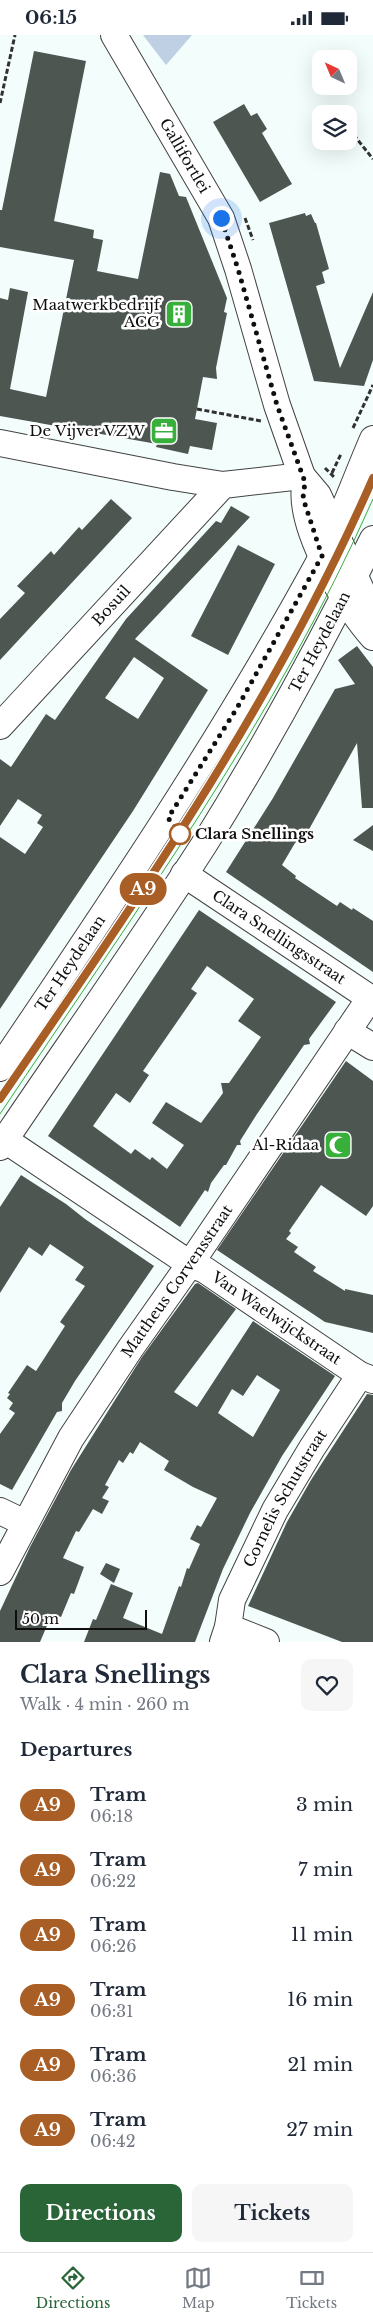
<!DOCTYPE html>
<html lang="en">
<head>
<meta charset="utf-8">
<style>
  body { margin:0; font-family:"Libre Baskerville",serif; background:#f6f6f7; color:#1f2937; height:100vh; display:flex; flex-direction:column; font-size:19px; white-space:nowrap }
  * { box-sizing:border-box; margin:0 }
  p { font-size:16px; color:#747a83 }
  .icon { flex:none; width:28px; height:28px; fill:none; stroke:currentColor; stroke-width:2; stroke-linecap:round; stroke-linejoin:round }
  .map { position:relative; height:1607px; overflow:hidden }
  .details { display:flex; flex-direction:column; background:#fff; flex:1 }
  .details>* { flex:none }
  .badge { padding:0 10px; border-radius:16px; font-size:18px; line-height:32px }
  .needle { width:32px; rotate:316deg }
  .buttons { position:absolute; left:312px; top:15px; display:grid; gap:10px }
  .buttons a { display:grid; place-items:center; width:45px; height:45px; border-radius:10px; background:#fff; box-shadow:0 5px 20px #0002; font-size:25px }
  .scale { position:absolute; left:15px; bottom:12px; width:132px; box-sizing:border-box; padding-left:5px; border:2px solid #0f0f0f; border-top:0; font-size:14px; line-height:18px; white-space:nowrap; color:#0f0f0f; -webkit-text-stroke:4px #fff; paint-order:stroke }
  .you { position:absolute; width:25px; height:25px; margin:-12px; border:4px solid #fff; border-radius:50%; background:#1a73e8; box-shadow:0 0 0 8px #1a73e833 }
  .map>.badge { position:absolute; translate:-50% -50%; box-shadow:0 0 0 2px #fff }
  h2 { padding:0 20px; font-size:19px; line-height:45px }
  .round { display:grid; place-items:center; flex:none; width:52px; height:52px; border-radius:10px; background:#f6f6f7 }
  .head { display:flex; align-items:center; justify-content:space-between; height:85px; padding:0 20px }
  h1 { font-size:24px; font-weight:700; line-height:38px }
  .cta { display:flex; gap:10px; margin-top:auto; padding:10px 20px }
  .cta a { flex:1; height:58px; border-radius:10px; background:#2a6538; color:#fff; font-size:20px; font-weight:700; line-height:58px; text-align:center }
  .cta a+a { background:#f6f6f7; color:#1f2937 }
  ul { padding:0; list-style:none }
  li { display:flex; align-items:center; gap:15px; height:65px; padding:0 20px }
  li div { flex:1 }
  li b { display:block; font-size:19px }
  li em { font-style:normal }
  li .badge { min-width:55px; font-weight:700; text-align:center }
  .status { display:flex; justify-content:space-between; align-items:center; height:35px; padding:0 25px; background:#fff; direction:ltr }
  .status svg { height:14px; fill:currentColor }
  .dock { display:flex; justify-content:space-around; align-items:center; height:70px; border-top:1px solid #e0e1e3; background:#fff; font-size:14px; color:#747a83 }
  .dock a { display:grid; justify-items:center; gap:2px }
  .dock .on { color:#2a6538 }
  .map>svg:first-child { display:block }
  .green { fill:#bfd0e5 }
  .building { fill:#4d5651; fill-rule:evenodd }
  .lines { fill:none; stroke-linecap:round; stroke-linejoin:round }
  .minor-casing { stroke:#424242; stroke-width:28 }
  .path { stroke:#313131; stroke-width:3; stroke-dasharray:5 2.5; stroke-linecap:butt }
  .minor { stroke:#fff; stroke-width:26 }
  .tram { stroke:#37af3a; stroke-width:1 }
  .line-casing { stroke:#fff; stroke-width:11 }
  .line { stroke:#a85e24; stroke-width:8 }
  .walk { stroke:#0f0f0f; stroke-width:5; stroke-dasharray:0 9 }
  .stop-dot { fill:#fff; stroke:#a85e24; stroke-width:2.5 }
  .labels { text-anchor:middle; stroke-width:5; stroke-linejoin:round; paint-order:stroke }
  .street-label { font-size:15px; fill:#0f0f0f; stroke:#fff }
  .poi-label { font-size:15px; fill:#0f0f0f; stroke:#fff; text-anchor:end }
  .stop-label { font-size:15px; font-weight:bold; fill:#0f0f0f; stroke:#fff; text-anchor:start }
</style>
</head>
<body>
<div class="status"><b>06:15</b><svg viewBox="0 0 49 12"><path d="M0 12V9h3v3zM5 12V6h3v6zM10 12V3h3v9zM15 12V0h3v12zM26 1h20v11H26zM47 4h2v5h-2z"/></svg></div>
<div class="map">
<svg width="373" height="1607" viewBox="0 0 373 1607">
  <rect width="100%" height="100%" fill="#f3fdfc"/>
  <path class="green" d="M143 0H192L166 30Z"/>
  <path class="building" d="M34 16 86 26 54 186 94 195 93 203 103 205 97 236 138 244 160 137 170 139 179 161 186 162 227 263 224 277 227 278 216 333 217 344 203 342 195 384 217 388 212 415 190 411 188 419 156 412 157 409 0 381V263L8 265 10 253 28 257 10 354 46 362 74 225 0 212V175H2Z
    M244 69 251 81 257 78 267 94 262 98 292 149 260 167 213 87Z
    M305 178 306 181 311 179 315 188H316L329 234 322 237 325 248 316 251 340 333 373 257V325L364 351 314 346 269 188Z
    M111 464 132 483 0 625V584L25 558 17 551 51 516 54 520 79 492 82 495Z
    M231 471 250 482 135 604 208 655 133 776 0 974V802L25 819 43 792 37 788 42 780 18 764 0 791V724L11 732 46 679 55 685 126 584 216 486 221 488ZM134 622 164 643 138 684 105 663Z
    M238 510 275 529 228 620 191 601Z
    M357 611 373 632V773H362L357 708 302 807 299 805 295 808 282 830 296 841 295 843 337 871 340 867 352 875 353 873 373 886V937L226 837 273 763 335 654 355 649 338 625Z
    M373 790V816L353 805Z
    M199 875 336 967 309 1004 310 1009 304 1010 257 1079 240 1106 241 1110H237L226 1130H224L211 1148 208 1157 205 1155 180 1192 48 1101ZM207 931 254 964 238 986 261 1002 229 1048H221L223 1058 201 1088 166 1067 152 1088 184 1110 167 1134 152 1122 150 1125 135 1114 131 1119 93 1091 116 1058 130 1068 149 1040 143 1036 197 958 191 954Z
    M346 1026 373 1046V1171L366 1181 321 1150 289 1196 291 1198 286 1204 298 1212 294 1217 316 1232 313 1236 345 1256V1254L373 1260V1298L325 1287 217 1215Z
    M21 1140 66 1169 85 1184 154 1231 75 1346 62 1368V1376L57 1377 12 1455 0 1449V1399L15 1378 9 1374 13 1368 7 1363 10 1359 8 1358 27 1330 36 1336 65 1291 60 1287 85 1251 75 1245 84 1232 50 1209 42 1221 29 1212 0 1258V1172Z
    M198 1248 236 1274 174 1357 197 1372 253 1286 335 1341 282 1421 250 1478 223 1534 195 1607H84L93 1584 96 1585 111 1549 133 1558 123 1583 162 1599 179 1551 181 1552 187 1533 189 1534 200 1509 190 1504 197 1490 201 1492 217 1463 193 1452 164 1435 169 1426 140 1407 133 1419 130 1417 123 1428 119 1425 105 1450 109 1452 102 1463 109 1466 102 1479 93 1474 79 1497 76 1496 63 1523 84 1532 74 1559 71 1558 61 1582 52 1579 40 1607H0V1576L30 1512 71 1435 142 1322 195 1249ZM257 1340 280 1355 253 1402 218 1378 232 1354 243 1361Z
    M367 1359 373 1360V1607H342L248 1571 287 1487 311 1445Z
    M106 1528 120 1534 114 1548 100 1539Z"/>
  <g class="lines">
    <g class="minor-casing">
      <g id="minor">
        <path id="s1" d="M114 0 221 183 238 234 277 370 302 441 318 460 367 568 373 577"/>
        <path d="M0 408 173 442 223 450"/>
        <path d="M305 451C299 493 345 571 373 602"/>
        <path id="s2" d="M0 691 223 450 302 441"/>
        <path id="s3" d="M184 839 373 965"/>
        <path d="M347 996 373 1012"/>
        <path id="s4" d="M0 1033C113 866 226 699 322 522 342 484 356 443 373 404"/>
        <path id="s5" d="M5 1105 190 1229 205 1235 360 1340 373 1345"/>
        <path id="s6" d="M0 1112C68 1011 139 911 205 808 266 710 322 607 373 504"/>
        <path d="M0 1476 25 1488"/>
        <path id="s7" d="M0 1537 71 1403 130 1314 190 1229 370 963"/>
        <path id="s8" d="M228 1592 232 1565 275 1475 312 1413 360 1340"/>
        <path d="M223 1607 228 1592 266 1607"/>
      </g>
    </g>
    <path class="path" d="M0 68 15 0
      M334 75 336 79
      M349 94 373 124
      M245 183 253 205
      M197 374 261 386
      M353 393 373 350
      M325 433 334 442
      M332 438 341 419"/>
    <use href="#minor" class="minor"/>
    <path class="tram" d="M0 1064C82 945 167 827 240 702 289 618 334 532 373 443
      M0 1079C134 878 275 686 373 464"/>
  </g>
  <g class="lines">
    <g class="line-casing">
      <path id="line" d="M0 1064C137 865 276 666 373 443"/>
    </g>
    <use href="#line" class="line"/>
    <path class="walk" d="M180 799 168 783 237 673 322 521 303 463 305 447 277 370 238 234 221 183"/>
  </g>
  <defs>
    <g id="building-square" transform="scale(1.4375)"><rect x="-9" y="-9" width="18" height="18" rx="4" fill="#37af3a" stroke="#fff"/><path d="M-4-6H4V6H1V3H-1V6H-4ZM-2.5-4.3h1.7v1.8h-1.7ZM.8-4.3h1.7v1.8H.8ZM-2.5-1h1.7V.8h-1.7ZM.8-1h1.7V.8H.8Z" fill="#fff"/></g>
    <g id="office-square" transform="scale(1.4375)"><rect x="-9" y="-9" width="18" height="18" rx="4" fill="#37af3a" stroke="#fff"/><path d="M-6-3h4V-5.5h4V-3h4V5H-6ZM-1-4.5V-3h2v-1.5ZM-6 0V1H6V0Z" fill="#fff"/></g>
    <g id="mosque-square" transform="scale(1.4375)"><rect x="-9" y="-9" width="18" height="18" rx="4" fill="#37af3a" stroke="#fff"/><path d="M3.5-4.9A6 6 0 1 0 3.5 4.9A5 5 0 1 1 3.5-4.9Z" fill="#fff"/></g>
  </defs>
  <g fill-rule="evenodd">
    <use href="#building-square" x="179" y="279"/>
    <use href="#office-square" x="164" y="396"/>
    <use href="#mosque-square" x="338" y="1110"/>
  </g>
  <circle class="stop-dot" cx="180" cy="799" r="10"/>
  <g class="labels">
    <g class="street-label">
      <text dy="5" stroke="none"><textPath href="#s1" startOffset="140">Gallifortlei</textPath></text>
      <text dy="5" stroke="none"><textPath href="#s2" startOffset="164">Bosuil</textPath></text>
      <text dy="5" stroke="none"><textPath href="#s6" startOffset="598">Ter Heydelaan</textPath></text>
      <text dy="5" stroke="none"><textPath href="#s3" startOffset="114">Clara Snellingsstraat</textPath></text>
      <text dy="5" stroke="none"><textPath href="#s4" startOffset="126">Ter Heydelaan</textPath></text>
      <text dy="5" stroke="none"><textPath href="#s7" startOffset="341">Mattheus Corvensstraat</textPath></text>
      <text dy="5" stroke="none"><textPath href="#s5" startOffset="325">Van Waelwijckstraat</textPath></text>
      <text dy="5" stroke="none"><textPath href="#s8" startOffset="142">Cornelis Schutstraat</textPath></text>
    </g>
    <g class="poi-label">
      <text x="160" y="275">Maatwerkbedrijf<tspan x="160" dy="17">ACG</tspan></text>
      <text x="145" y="401">De Vijver VZW</text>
      <text x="319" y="1115">Al-Ridaa</text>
    </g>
    <g class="stop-label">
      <text x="195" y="804">Clara Snellings</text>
    </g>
  </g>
</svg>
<div class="buttons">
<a><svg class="needle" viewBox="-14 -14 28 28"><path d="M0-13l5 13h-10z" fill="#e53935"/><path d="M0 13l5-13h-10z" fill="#747a83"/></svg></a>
<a><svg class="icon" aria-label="layers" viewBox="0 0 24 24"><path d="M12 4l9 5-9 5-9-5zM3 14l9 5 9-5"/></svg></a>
</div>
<div class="scale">50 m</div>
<div class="you" style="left:221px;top:183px"></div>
<b class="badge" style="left:143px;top:854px;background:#a85e24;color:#fff">A9</b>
</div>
<section class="details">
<div class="head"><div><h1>Clara Snellings</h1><p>Walk · 4 min · 260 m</p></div><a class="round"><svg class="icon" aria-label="heart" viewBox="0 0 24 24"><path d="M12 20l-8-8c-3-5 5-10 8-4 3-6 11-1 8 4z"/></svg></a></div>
<h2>Departures</h2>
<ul>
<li><span class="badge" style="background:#a85e24;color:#fff">A9</span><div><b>Tram</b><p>06:18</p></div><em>3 min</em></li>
<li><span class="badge" style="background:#a85e24;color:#fff">A9</span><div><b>Tram</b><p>06:22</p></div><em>7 min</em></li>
<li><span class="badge" style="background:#a85e24;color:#fff">A9</span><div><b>Tram</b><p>06:26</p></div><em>11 min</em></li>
<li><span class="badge" style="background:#a85e24;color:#fff">A9</span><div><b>Tram</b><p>06:31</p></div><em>16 min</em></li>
<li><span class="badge" style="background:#a85e24;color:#fff">A9</span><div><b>Tram</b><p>06:36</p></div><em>21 min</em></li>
<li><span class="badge" style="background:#a85e24;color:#fff">A9</span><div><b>Tram</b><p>06:42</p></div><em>27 min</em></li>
</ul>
<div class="cta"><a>Directions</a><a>Tickets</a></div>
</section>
<nav class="dock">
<a class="on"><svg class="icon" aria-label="directions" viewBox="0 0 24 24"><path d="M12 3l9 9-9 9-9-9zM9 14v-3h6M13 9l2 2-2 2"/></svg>Directions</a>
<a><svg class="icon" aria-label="map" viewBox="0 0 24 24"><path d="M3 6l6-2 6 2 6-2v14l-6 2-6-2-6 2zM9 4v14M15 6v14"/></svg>Map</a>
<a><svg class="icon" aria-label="tickets" viewBox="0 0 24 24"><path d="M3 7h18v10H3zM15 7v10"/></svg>Tickets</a>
</nav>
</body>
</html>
